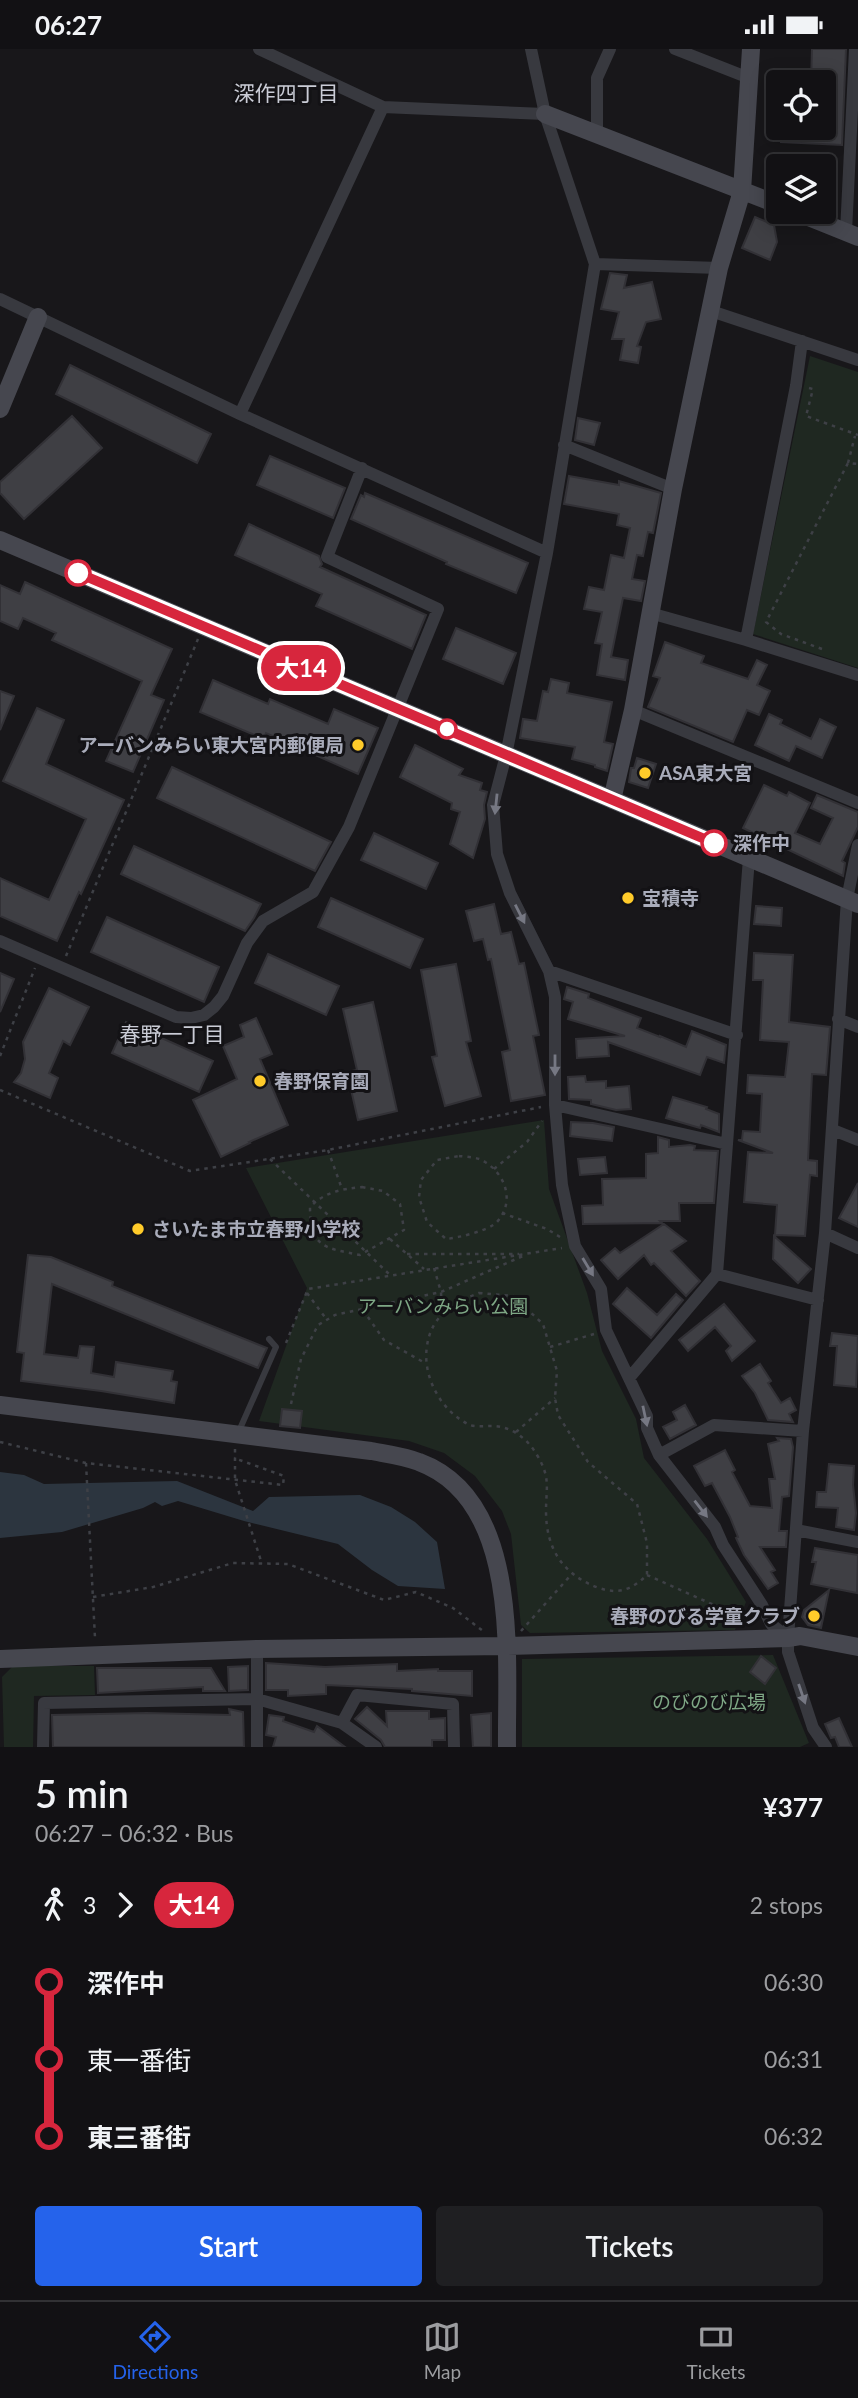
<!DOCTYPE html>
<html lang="en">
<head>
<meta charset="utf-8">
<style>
  body { margin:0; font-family:Lato,"Noto Sans JP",sans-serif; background:#1f1f22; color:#f1f3f6; height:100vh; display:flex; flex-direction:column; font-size:26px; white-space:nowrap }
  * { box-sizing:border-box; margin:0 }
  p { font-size:23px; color:#9c9da0 }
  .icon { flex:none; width:38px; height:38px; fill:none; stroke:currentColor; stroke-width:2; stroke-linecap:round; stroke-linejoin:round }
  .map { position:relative; height:1698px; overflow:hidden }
  .details { display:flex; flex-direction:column; background:#121114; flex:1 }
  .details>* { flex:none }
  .badge { padding:0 14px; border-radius:23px; font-size:24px; line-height:46px }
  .buttons { position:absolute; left:766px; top:21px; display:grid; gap:14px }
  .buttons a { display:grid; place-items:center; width:70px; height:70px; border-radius:7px; background:#121114; box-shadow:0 4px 18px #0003,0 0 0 2px #313134; font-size:35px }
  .map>.badge { position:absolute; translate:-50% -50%; box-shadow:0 0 0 4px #fff }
  .legs { display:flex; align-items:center; gap:10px; height:77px; padding:0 35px; font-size:23px }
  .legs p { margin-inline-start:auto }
  .overview { display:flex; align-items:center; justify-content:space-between; height:119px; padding:0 35px }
  h1 { font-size:38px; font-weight:600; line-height:52px }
  .action { display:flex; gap:14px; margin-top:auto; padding:14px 35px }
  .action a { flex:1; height:80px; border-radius:7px; background:#2563eb; color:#fff; font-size:28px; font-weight:600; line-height:80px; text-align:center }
  .action a+a { background:#1f1f22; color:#f1f3f6 }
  ul { padding:0 35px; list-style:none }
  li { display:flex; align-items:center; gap:24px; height:77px; font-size:26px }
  li i { display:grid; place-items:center; width:10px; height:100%; margin:0 9px; background:currentColor }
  li i::after { content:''; width:18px; height:18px; margin:-9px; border:5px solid; border-radius:50%; background:#121114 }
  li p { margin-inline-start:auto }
  li:first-child i { background:linear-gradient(#0000 50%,currentColor 0) }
  li:last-child i { background:linear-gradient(currentColor 50%,#0000 0) }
  .status { display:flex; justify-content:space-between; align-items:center; height:49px; padding:0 35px; background:#121114; direction:ltr }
  .status svg { height:19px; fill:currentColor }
  .dock { display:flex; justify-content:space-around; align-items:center; height:98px; border-top:2px solid #313134; background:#121114; font-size:19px; color:#9c9da0 }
  .dock a { display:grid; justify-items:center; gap:4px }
  .dock .selected { color:#2563eb }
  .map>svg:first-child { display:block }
  .green { fill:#1f2821 }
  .water { fill:#2c353f }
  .building { fill:#3f3f44; stroke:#323136; stroke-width:2 }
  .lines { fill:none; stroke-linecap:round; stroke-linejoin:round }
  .path { stroke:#3e4046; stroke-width:2.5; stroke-dasharray:3.5 5; stroke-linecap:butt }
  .lane { stroke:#38393f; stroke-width:6 }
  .street { stroke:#38393f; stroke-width:12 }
  .secondary { stroke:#46474f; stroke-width:18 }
  .path-bridge { stroke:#3e4046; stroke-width:2.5; stroke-dasharray:3.5 5; stroke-linecap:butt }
  .oneway { fill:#767883 }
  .line-1-casing { stroke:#fff; stroke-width:16 }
  .line-1 { stroke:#d7263d; stroke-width:10 }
  .stop-1-dot { fill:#fff; stroke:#d7263d; stroke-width:3.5 }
  .poi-dot { fill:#ffcb2a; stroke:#131215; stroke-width:2.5 }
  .labels { text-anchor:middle; stroke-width:6; stroke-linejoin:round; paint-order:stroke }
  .poi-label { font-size:19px; font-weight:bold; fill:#a9acba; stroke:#131215; text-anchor:start }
  .stop-label { font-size:19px; font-weight:bold; fill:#a9acba; stroke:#131215; text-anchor:start }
  .park-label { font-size:19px; fill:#7ea785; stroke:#131215 }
  .neighbourhood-label { font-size:21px; fill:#caccd6; stroke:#131215 }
</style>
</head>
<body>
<div class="status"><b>06:27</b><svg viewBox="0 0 49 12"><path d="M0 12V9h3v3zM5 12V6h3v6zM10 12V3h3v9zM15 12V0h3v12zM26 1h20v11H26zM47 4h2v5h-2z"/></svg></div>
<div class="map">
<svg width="858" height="1698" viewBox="0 0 858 1698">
  <rect width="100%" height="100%" fill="#18171a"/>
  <path class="green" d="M810 307 858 323V619L753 585Z
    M544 1071 549 1140 587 1244 602 1302 636 1370 644 1409 707 1490 746 1553 735 1581 530 1584 521 1576 511 1485 502 1462 475 1427 444 1404 409 1392 259 1372 307 1239 246 1119Z
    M773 1606 809 1694 800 1698H522V1610Z
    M13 1617H94L95 1646 34 1647 33 1698H4L2 1628Z"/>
  <path class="water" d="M0 1423 24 1426 44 1435 177 1432 253 1462 269 1448 360 1446 391 1458 415 1473 437 1493 445 1540 398 1537 372 1521 338 1495 244 1472 178 1452 162 1457 155 1453 143 1459 62 1483 0 1489Z"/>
  <path class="building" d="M812 0H846L842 96 781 93 782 79H824V33H811Z
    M755 168 774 176 777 193 770 211 742 199Z
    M610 224 627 226 624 239 652 233 661 270 646 273 637 297 641 298 638 314 620 311 624 290H612L619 263 601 260Z
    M70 316 211 385 197 414 56 345Z
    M72 367 102 399 24 470 0 444V433Z
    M578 369 600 374 594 396 575 391Z
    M270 407 345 439 333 469 257 436Z
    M569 427 619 436V432L661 444 653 484 648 483 643 507 637 506 632 530 645 532 641 552 623 549 611 608 628 611 625 631 597 626 602 595 595 594 602 563 584 560 589 538 604 541 611 506 624 509 630 479 617 476 619 465 564 455Z
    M365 444 528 514 516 544 446 515 447 513 351 470 361 446 364 448Z
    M249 475 319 507 322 515 320 518 426 566 412 600 316 557 322 545 235 506Z
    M25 533 172 600 151 646 164 651 133 723 106 712 142 632 52 591 56 584 23 569 18 580 0 572V536L20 545Z
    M456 579 516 604 503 635 443 610Z
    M665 593 704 607 701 614 748 630 757 611 767 616 757 636 770 642 759 666 747 661 733 693 648 658 660 629 653 627Z
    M551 630 569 634 567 644 612 653 604 693 613 695 607 722 595 718V716L572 710 575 698 520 689 523 670 537 672 543 642 548 643Z
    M213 631 268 655 270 650 328 675 334 660 378 679 358 725 266 684 264 690 200 663Z
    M0 642 14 647 0 681Z
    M37 659 64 671 46 715 124 751 81 845 79 843 57 892 0 867V829L49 851 86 770 3 732Z
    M769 665 782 671 780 675 811 690 820 670 836 678 822 709 796 697 789 712 755 696Z
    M415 696 463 720 459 726 482 734 480 741 487 743 484 756 485 770 473 809 450 795 460 763 451 760 452 754 400 728Z
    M637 709 656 715 648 739 629 733 631 719H634Z
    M172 718 331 793 315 822 157 749Z
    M764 736 787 747 789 743 810 754 795 784 820 795 833 769 811 759 817 746 858 763V778L842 812 845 814 843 827 743 779Z
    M374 784 438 814 426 840 361 811Z
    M134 797 261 855 254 869 245 882 121 825Z
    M331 849 423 890 410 919 318 878Z
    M494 855 501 885 511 883 519 915 524 914 539 986 533 987 545 1046 511 1052 502 1003 510 1001 491 910 488 911 483 890 474 892 466 862Z
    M756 857 782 859 781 877 754 875Z
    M107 868 219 918 204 953 91 903Z
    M754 904 793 906 789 973 830 978 826 1026 812 1025 808 1111 817 1112V1127L810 1126 805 1187 775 1186 777 1156 744 1153 748 1103 773 1104 738 1091H742L743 1082 760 1083 762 1045 747 1044 748 1026 785 1028 789 993 760 991 763 931H753Z
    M268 905 339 937 326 966 255 934Z
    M456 915 471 992 466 993 481 1047 445 1057 432 1008 437 1007 421 921Z
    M0 924 14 930 0 963Z
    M567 938 589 945 588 949 641 969 637 979 660 988V987L686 998 692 982 726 996 724 1014 707 1008 700 1026 608 993 609 1007 577 1009 576 990 625 987 568 970 573 953 564 950Z
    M49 939 89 958 70 996 63 992 49 1024 58 1029 50 1049 14 1033 21 1024 25 1010 23 993Z
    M373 953 397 1062 358 1071 347 1023 357 1021 343 960Z
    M256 969 272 1005 260 1010 288 1076 249 1093 250 1094 221 1108 193 1051 237 1030 223 997 244 988 240 976Z
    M126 973 213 1012 199 1043 112 1004Z
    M585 1027 586 1033 606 1032V1039L629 1037 631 1060 616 1061 591 1055V1051L569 1050 568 1028Z
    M673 1048 707 1058 706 1060 719 1065V1083L701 1076 700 1079 666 1069Z
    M571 1073 593 1074 614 1078 612 1092 570 1087Z
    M658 1088 669 1091V1098L690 1096 695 1097 694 1101 718 1102 714 1154H679L680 1172H660L662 1174 583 1175 582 1157 603 1156 602 1130 646 1129V1105L658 1104Z
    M605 1108 607 1124 580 1126 578 1110Z
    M858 1134V1178L839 1169Z
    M664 1175 686 1192 671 1202 700 1232 686 1247 654 1214 651 1216 644 1206 618 1230 601 1211 615 1199 620 1204Z
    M774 1187 811 1220 798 1234 773 1210Z
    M28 1206 51 1208 113 1233 112 1237 267 1299 258 1319 52 1235 44 1305 78 1309 80 1297 94 1298 91 1324 114 1328 116 1313 173 1322 171 1332 177 1333 174 1354 101 1342 21 1332 24 1304 17 1303Z
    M627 1239 657 1266 676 1245 683 1251 651 1289 613 1255Z
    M724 1255 755 1292 732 1312 726 1302 731 1297 715 1278 688 1302 679 1291Z
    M832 1284 858 1287 856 1338 834 1336 837 1297H830Z
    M760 1315 771 1332 768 1334 781 1354 790 1349 796 1361 789 1365 793 1373 768 1371 755 1344 742 1327Z
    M685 1356 696 1376 670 1390 663 1378 677 1371 673 1363Z
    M282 1360 302 1362 300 1379 280 1377Z
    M777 1389 791 1390 793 1398 789 1447 782 1448 779 1482H787L786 1498H760L775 1521 771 1523 778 1534 768 1540 744 1506 736 1489 738 1488 730 1468 712 1434 705 1437 694 1417 725 1401 735 1421 732 1423 750 1457 772 1459 769 1430H775L768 1395 779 1392Z
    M829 1415 854 1417 853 1436 856 1464 854 1481 836 1478 838 1459 816 1458 817 1443H826Z
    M815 1499 858 1506 857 1544 811 1535 816 1513H812Z
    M829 1541 821 1579 808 1576 802 1568 804 1561Z
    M761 1607 776 1619 765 1635 750 1623Z
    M266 1614 325 1618 397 1615V1622L438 1620V1622H472V1647L412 1642V1640L326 1636V1645L288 1647V1641H266Z
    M248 1617V1641L229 1642 228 1618Z
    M97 1619H211L225 1642H203V1638L98 1644Z
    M367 1658 387 1677 386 1662H429V1670L445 1669V1691H432V1698H385L381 1691 355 1670Z
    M229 1660 243 1663 244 1698H53L52 1666 147 1664 230 1666Z
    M491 1664V1698H473L471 1666Z
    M269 1666 284 1668 283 1672 314 1683 317 1677 345 1698H273L276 1688 266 1686Z
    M839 1669 852 1698H839L835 1688 831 1689 825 1675Z"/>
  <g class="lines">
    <path class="path" d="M809 339 813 340 806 367 858 386
      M848 414 855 387
      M822 600 781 585 766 573 848 414 858 415
      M66 907 198 590
      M0 1007 35 919
      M0 1041 190 1122 328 1101 541 1058
      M328 1101 342 1140
      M459 1107C467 1108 479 1108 485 1113 506 1126 515 1153 497 1173 490 1181 458 1189 446 1190L427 1173 419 1148 421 1131 437 1111Z
      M494 1120 527 1093 542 1072
      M362 1138 383 1142 400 1155 404 1181 360 1206C325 1199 310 1199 310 1158 325 1143 341 1140 362 1138Z
      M502 1164 547 1180 560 1188
      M390 1190 424 1220
      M407 1205H519
      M434 1219 441 1243 442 1267
      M307 1244 327 1271
      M479 1244 513 1247 543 1275 557 1322 555 1349 558 1366 588 1413 637 1455 647 1494V1526C632 1540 620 1546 599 1539 563 1526 546 1500 546 1462 546 1439 551 1429 537 1406 527 1389 511 1377 491 1377 484 1377 475 1378 470 1376 441 1363 422 1327 427 1297 431 1267 453 1254 479 1244Z
      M363 1261 384 1291 425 1314
      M286 1294 308 1240 562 1199
      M550 1298 594 1285
      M291 1355 301 1310 318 1276 335 1266 441 1243 523 1207
      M516 1383 555 1349
      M0 1393 86 1414 283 1436 284 1427 234 1409
      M235 1400V1431L262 1515
      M86 1414 95 1589
      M647 1526 752 1573
      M93 1548 153 1538 233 1514 288 1515 384 1551 416 1543 453 1559 483 1582
      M521 1582 570 1527"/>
    <path class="lane" d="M239 1382 276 1298 269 1290"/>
    <path class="street" d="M259 0 383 58 545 65
      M531 0 545 65 595 215 547 504 506 706 493 756 497 805 510 844 549 922 555 948V1056L562 1136 575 1197 601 1240 606 1281 647 1367V1379L659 1406 715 1478 723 1496 762 1556 771 1575 788 1589
      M675 0 749 29
      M597 86V29L610 0
      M846 183 855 0
      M595 215 719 219
      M0 250 240 365 547 504
      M711 262 858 311
      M240 365 383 58
      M564 396 673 440
      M650 564 746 591 858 626
      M746 591 796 337 802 292
      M633 661 858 754
      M0 892 176 968 191 969 204 966 214 958 223 947 247 894 263 872 313 843 349 778 438 560 327 508 362 419
      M549 922 737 986
      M838 970 858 978
      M555 1056 727 1095
      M833 1081 858 1091
      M825 1184 858 1199
      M717 1225 818 1251
      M630 1328 717 1225 749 809
      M659 1406 714 1376 803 1382
      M796 1481 858 1493
      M257 1600V1698
      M342 1674 357 1646 453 1655 454 1698
      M43 1698 44 1654 257 1650 342 1674 376 1698
      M826 1698 813 1679 788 1603V1589L803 1382 825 1184 847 850 858 796"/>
    <path class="secondary" d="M545 65 779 156
      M796 163 858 188
      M0 360 38 268
      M0 491 858 855
      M612 751 633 661 673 440 719 219 742 142 751 0
      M0 1356 371 1402C387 1405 404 1407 419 1413 522 1451 506 1610 507 1698
      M0 1610 257 1600 506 1597 788 1589 800 1587 858 1598"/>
    <path class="path-bridge" d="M270 1110 390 1226"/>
  </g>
  <defs><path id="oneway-solid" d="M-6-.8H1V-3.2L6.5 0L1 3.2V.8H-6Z" transform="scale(1.75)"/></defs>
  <g class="oneway">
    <use href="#oneway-solid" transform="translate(496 755) rotate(96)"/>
    <use href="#oneway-solid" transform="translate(520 865) rotate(63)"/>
    <use href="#oneway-solid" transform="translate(555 1016) rotate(90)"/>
    <use href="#oneway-solid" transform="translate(588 1218) rotate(59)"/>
    <use href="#oneway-solid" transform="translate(645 1367) rotate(78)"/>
    <use href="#oneway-solid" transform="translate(701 1460) rotate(52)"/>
    <use href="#oneway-solid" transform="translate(802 1645) rotate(71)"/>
  </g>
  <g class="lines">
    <g class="line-1-casing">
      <path id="line-1" d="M78 524 714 794"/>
    </g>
    <use href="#line-1" class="line-1"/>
  </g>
  <g class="stop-1-dot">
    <circle cx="78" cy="524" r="12"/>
    <circle cx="447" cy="680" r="9"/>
    <circle cx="714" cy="794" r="12"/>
  </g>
  <g class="poi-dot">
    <circle cx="358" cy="696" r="7"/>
    <circle cx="645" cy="724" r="7"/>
    <circle cx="628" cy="849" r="7"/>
    <circle cx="260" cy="1032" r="7"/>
    <circle cx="138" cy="1180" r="7"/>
    <circle cx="814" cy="1567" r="7"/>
  </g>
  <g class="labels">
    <g class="poi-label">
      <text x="344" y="703" text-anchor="end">アーバンみらい東大宮内郵便局</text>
      <text x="659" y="731">ASA東大宮</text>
      <text x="642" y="856">宝積寺</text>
      <text x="274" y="1039">春野保育園</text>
      <text x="152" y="1187">さいたま市立春野小学校</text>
      <text x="800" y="1574" text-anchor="end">春野のびる学童クラブ</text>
    </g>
    <g class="stop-label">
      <text x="733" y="801">深作中</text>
    </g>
    <g class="park-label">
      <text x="443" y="1264">アーバンみらい公園</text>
      <text x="709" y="1660">のびのび広場</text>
    </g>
    <g class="neighbourhood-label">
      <text x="286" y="52">深作四丁目</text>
      <text x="172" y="993">春野一丁目</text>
    </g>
  </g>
</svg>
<div class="buttons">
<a><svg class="icon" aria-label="locate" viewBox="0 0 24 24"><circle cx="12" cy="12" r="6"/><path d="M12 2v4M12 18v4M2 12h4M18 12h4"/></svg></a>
<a><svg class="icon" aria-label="layers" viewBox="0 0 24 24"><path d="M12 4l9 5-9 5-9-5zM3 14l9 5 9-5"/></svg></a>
</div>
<b class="badge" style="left:301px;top:619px;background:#d7263d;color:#fff">大14</b>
</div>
<section class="details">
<div class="overview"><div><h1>5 min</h1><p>06:27 – 06:32 · Bus</p></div><b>¥377</b></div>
<div class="legs"><svg class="icon" aria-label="walk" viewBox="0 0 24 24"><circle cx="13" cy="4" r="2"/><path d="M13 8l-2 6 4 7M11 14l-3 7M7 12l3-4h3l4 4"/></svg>3<svg class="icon" aria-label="forward" viewBox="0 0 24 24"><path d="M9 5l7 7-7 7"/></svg><b class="badge" style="background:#d7263d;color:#fff">大14</b><p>2 stops</p></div>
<ul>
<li><i style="color:#d7263d"></i><b>深作中</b><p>06:30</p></li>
<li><i style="color:#d7263d"></i><span>東一番街</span><p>06:31</p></li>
<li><i style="color:#d7263d"></i><b>東三番街</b><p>06:32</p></li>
</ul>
<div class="action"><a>Start</a><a>Tickets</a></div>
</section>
<nav class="dock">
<a class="selected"><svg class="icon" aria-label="directions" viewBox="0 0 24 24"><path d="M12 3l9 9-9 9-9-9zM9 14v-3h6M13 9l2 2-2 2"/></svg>Directions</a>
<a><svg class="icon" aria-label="map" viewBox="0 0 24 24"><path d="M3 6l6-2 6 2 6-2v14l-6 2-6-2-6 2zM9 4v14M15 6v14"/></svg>Map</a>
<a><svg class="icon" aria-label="tickets" viewBox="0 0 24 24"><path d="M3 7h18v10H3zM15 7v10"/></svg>Tickets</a>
</nav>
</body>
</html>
